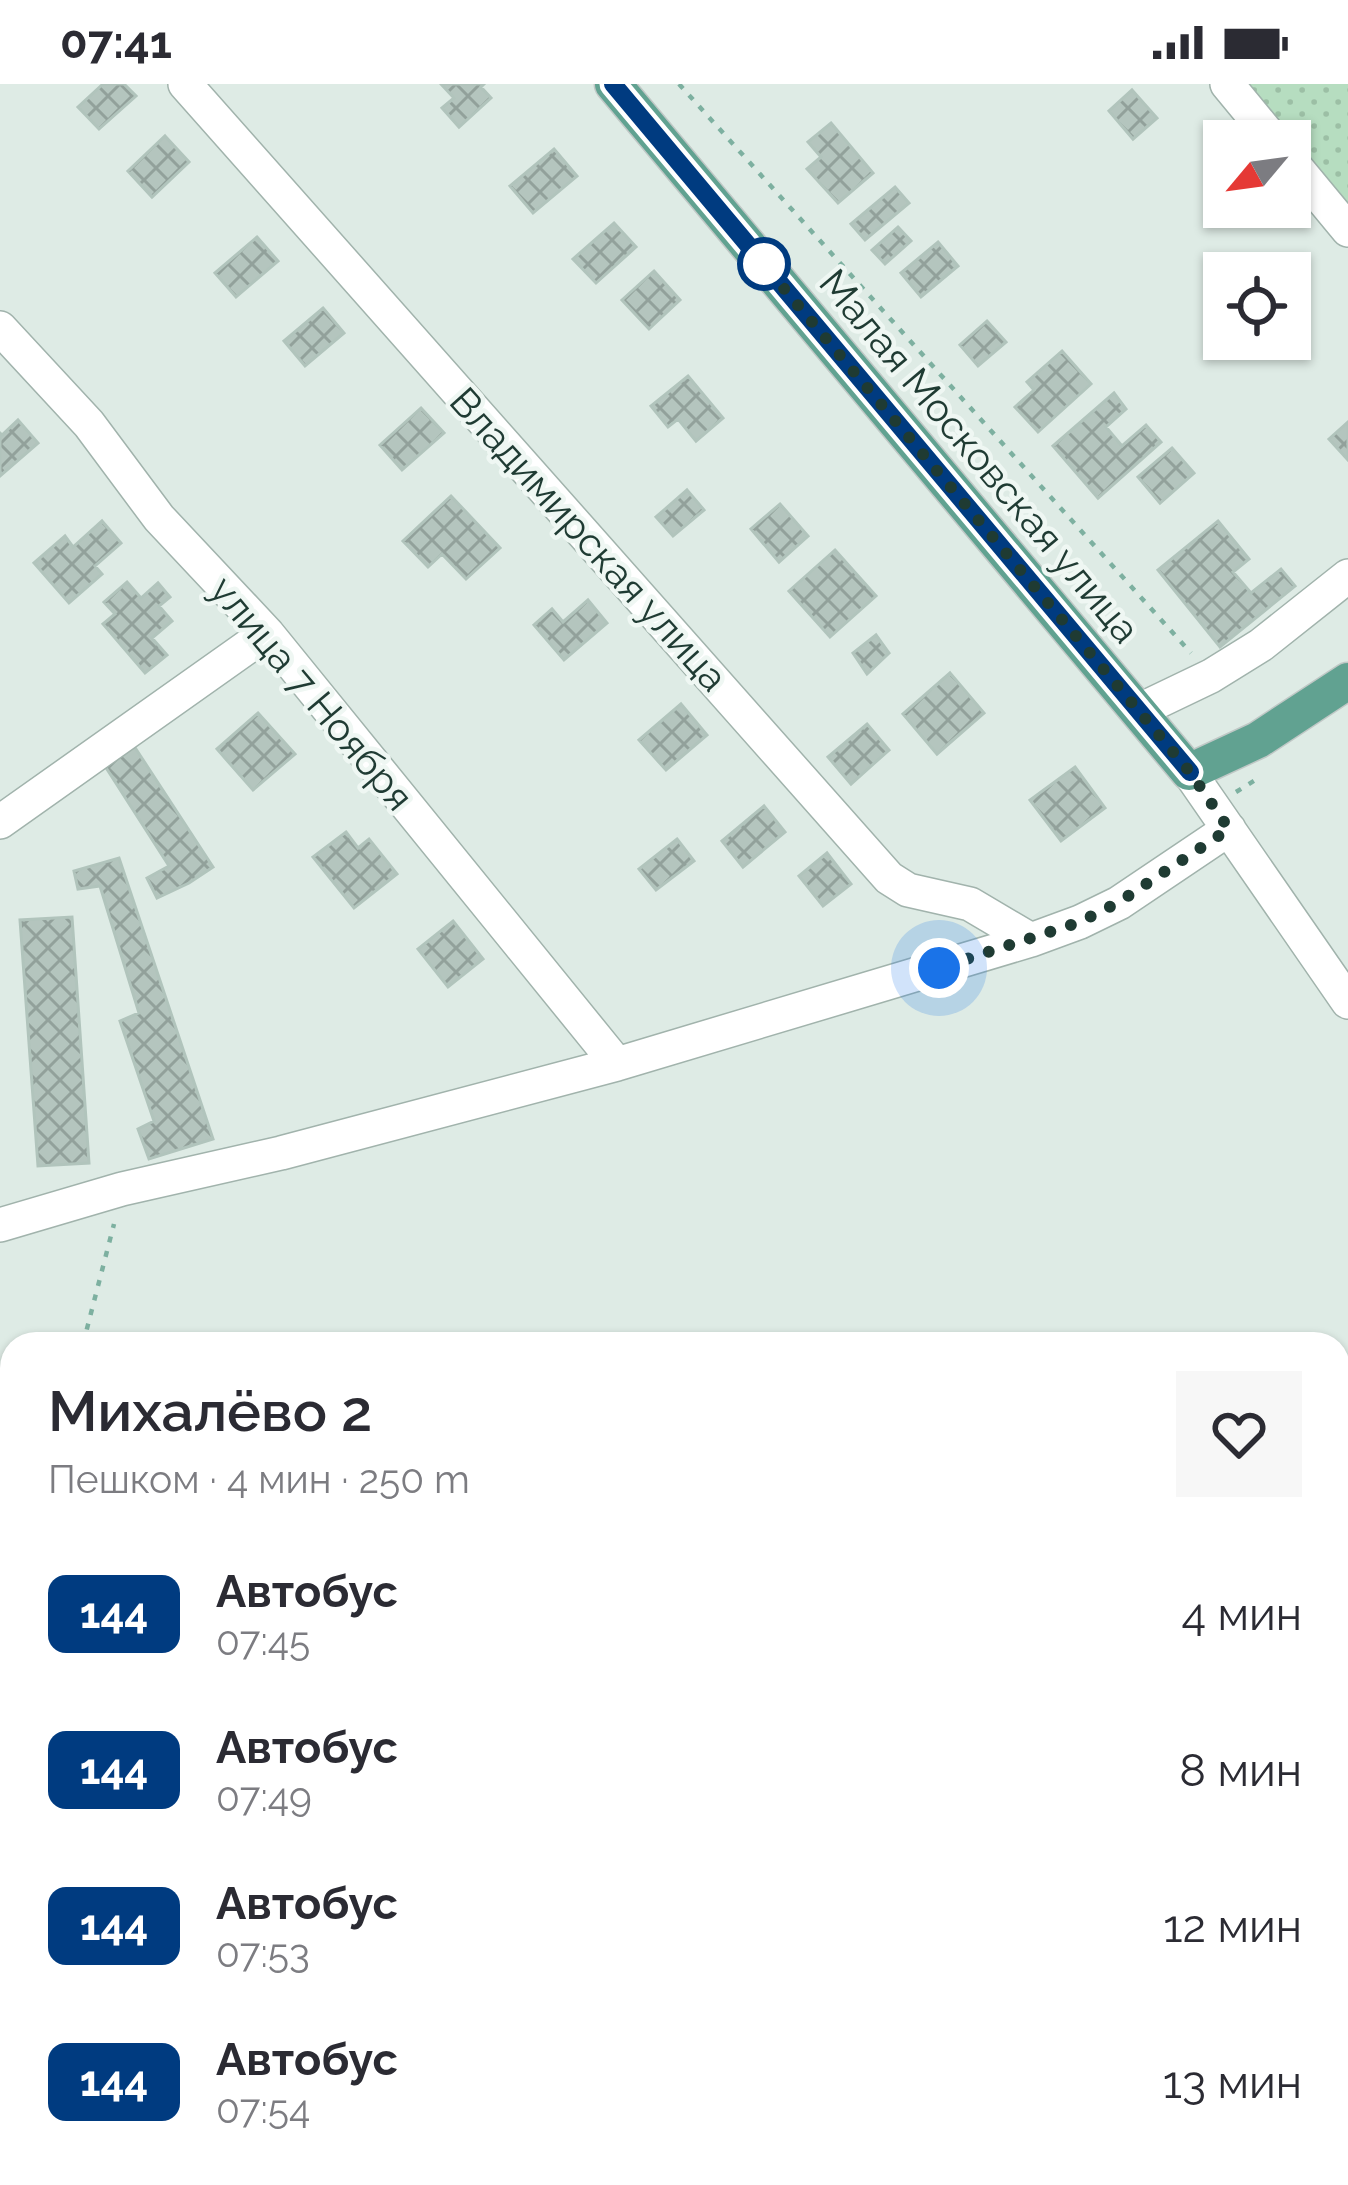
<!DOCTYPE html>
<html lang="ru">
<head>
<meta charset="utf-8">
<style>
  body { margin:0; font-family:Raleway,sans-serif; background:#f7f7f7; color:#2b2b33; height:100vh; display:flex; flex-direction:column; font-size:45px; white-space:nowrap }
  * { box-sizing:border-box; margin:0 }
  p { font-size:39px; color:#7c7c81 }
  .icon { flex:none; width:66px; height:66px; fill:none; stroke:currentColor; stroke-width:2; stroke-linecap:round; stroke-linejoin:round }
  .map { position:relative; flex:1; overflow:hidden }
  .panel { position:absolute; left:0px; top:1248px; width:1350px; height:855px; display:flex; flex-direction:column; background:#fff; border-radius:36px 36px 0 0; box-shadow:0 3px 9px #0004 }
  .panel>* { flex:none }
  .badge { padding:0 24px; border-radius:18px; font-size:42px; line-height:78px }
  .needle { width:78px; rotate:241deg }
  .buttons { position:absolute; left:1203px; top:36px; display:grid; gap:24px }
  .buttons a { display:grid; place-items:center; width:108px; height:108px; border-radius:0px; background:#fff; box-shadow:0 3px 9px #0004; font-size:60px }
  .you { position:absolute; width:60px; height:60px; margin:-30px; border:9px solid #fff; border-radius:50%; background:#1a73e8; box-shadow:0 0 0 18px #1a73e833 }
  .map>.badge { position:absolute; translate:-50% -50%; box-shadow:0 0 0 6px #fff }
  .round { display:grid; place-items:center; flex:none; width:126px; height:126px; border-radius:0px; background:#f7f7f7 }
  .summary { display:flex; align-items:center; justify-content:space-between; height:204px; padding:0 48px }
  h1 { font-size:57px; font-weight:600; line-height:90px }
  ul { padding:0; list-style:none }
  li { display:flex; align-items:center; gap:36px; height:156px; padding:0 48px }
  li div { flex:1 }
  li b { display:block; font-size:45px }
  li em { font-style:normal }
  li .badge { min-width:132px; font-weight:700; text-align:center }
  .status { display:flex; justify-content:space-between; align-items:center; height:84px; padding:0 60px; background:#fff; direction:ltr }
  .status svg { height:33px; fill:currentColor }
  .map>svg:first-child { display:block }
  .grass { fill:url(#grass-dots) }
  .water { fill:url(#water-waves) }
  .building { fill:url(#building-cross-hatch); stroke:#b1c4bc; stroke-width:3 }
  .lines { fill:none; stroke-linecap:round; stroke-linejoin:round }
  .minor-casing { stroke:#a1b3ac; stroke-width:36 }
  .major-casing { stroke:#c0c8c6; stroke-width:39 }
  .path { stroke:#7db0a0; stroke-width:4.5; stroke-dasharray:6 9; stroke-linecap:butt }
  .minor { stroke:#fff; stroke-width:33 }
  .major { stroke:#61a291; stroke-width:36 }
  .line-casing { stroke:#fff; stroke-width:27 }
  .line { stroke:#003b80; stroke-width:18 }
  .walk { stroke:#1f3b33; stroke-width:12; stroke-dasharray:0 21.6 }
  .stop-dot { fill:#fff; stroke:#003b80; stroke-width:6 }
  .labels { text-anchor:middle; stroke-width:9; stroke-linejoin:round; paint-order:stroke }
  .street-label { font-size:39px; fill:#1f3b33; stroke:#eff7f3 }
</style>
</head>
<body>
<div class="status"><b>07:41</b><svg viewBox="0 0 49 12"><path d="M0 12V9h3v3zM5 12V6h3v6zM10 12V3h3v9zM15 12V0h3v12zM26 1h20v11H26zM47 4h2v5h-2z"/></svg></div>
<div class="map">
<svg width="1348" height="2101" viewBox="0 0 1348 2101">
  <defs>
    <pattern id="grass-dots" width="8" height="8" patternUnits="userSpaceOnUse" patternTransform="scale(3)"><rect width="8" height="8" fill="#b6ddc0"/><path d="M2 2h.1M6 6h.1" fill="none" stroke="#9cbfa5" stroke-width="1.8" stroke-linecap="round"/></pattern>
    <pattern id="water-waves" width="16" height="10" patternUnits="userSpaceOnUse" patternTransform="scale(3)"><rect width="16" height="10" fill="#83c7d3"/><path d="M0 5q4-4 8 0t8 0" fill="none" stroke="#6ba3ac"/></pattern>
    <pattern id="building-cross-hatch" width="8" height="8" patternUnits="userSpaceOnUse" patternTransform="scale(3)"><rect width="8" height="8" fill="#b4c5be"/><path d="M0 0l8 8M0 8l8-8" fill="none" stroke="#92a19b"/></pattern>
  </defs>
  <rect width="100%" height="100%" fill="#deebe5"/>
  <path class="grass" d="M1227 0H1348V146L1290 76V57Z"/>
  <path class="water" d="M1338 1410 1348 1424V1668L1338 1669Z
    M12 1832V2041L0 2046V1839Z"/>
  <path class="building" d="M103 0H124L136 12 99 45 78 23Z
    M441 0H484L481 3 491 14 459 43 442 24 454 14Z
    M1132 6 1157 34 1133 55 1109 27Z
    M831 39 873 89 838 119 807 85 821 73 808 58Z
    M165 52 189 78 152 113 128 87Z
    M554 65 577 92 533 129 510 102Z
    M895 103 909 119 865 156 851 140Z
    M614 139 636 163 596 199 573 175Z
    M898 143 911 157 885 180 872 166Z
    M257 153 278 177 236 213 215 189Z
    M938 158 958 182 921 213 901 189Z
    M654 187 680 216 649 245 622 216Z
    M323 224 344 249 305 282 284 257Z
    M987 237 1006 258 978 282 960 261Z
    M1062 267 1091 300 1038 348 1015 323 1034 306 1027 298Z
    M688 292 723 334 696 357 678 335 668 343 651 322Z
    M1114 309 1126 325 1106 343 1122 362 1146 341 1161 358 1098 414 1053 362Z
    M421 324 444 349 402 386 380 361Z
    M18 336 38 359 0 392V349L2 351Z
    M1348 338V376L1329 355Z
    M1172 364 1194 389 1160 419 1138 393Z
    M687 406 704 426 673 452 656 433Z
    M451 412 500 464 466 495 442 470 428 483 403 457Z
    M780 420 808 452 779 478 751 445Z
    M102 437 121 459 95 482 102 490 69 519 34 479 65 452 73 463Z
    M1218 437 1249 475 1233 488 1251 509 1281 485 1295 502 1220 563 1158 486Z
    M835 466 876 512 830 553 789 507Z
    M127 498 141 514 158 499 170 513 159 522 172 537 152 554 167 571 145 589 103 540 115 530 104 518Z
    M588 516 607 539 564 576 534 541 552 525 563 538Z
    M876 551 889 569 867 590 853 569Z
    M950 589 984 629 937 670 903 630Z
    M681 620 707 651 666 686 639 656Z
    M258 629 295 670 253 706 217 665Z
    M867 640 889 666 851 700 828 673Z
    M132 659 213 783 189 799 157 814 147 794 169 782 103 679Z
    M1075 683 1105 724 1061 757 1030 716Z
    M764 722 785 748 743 783 722 757Z
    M346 748 358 764 369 755 397 790 354 824 313 773Z
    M677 755 694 777 656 806 639 785Z
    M827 769 851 800 823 822 799 792Z
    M119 774 213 1055 149 1075 138 1045 154 1037 120 937 139 929 100 802 78 805 74 787Z
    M72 833 89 1079 38 1082 20 836Z
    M453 837 483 875 448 903 418 865Z
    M749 2091H858L865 2101H756Z
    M957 2091H1085L1091 2101H941Z"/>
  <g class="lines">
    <g class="minor-casing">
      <path id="minor" d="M185 0 889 794 908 806 970 820 1031 856
        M1227 0 1274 57
        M1290 76 1348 146
        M0 244 89 340 159 434 267 549 617 980
        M1138 627 1211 592 1261 561 1348 492
        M1189 688 1348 918
        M0 738 267 549
        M0 1141 122 1105 281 1069 617 980 1031 856 1080 838 1119 819 1229 745"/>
    </g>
    <g class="major-casing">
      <path id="major" d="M613 0 1189 688 1258 656 1348 597"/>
    </g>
    <path class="path" d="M679 0 1191 569
      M1236 708 1257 695
      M83 1260 114 1140
      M0 1642 12 1634"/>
    <use href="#minor" class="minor"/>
    <use href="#major" class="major"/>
  </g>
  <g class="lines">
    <g class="line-casing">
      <path id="line" d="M613 0 1190 688"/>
    </g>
    <use href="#line" class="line"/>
    <path class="walk" d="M764 180 760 176 1190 688 1229 745 1119 818 1080 838 939 884"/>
  </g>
  <circle class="stop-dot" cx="764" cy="180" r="24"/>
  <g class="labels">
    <g class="street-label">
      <text transform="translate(980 372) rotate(50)" y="14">Малая Московская улица</text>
      <text transform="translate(589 455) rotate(48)" y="14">Владимирская улица</text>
      <text transform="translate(312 609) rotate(50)" y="14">улица 7 Ноября</text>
    </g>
  </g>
</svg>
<div class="buttons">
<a><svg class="needle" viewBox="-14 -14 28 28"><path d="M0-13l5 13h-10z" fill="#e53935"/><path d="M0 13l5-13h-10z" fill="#7c7c81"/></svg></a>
<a><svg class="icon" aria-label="locate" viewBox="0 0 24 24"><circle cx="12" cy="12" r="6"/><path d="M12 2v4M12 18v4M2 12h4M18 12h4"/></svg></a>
</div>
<div class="you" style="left:939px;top:884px"></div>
<section class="panel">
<div class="summary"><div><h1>Михалёво 2</h1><p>Пешком · 4 мин · 250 m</p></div><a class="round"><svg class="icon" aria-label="heart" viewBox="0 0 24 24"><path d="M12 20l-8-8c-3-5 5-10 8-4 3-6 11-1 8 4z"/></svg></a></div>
<ul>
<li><span class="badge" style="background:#003b80;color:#fff">144</span><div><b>Автобус</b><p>07:45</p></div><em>4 мин</em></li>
<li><span class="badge" style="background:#003b80;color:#fff">144</span><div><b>Автобус</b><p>07:49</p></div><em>8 мин</em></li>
<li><span class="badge" style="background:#003b80;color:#fff">144</span><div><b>Автобус</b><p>07:53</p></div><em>12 мин</em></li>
<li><span class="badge" style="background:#003b80;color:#fff">144</span><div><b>Автобус</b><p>07:54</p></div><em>13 мин</em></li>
</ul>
</section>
</div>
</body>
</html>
